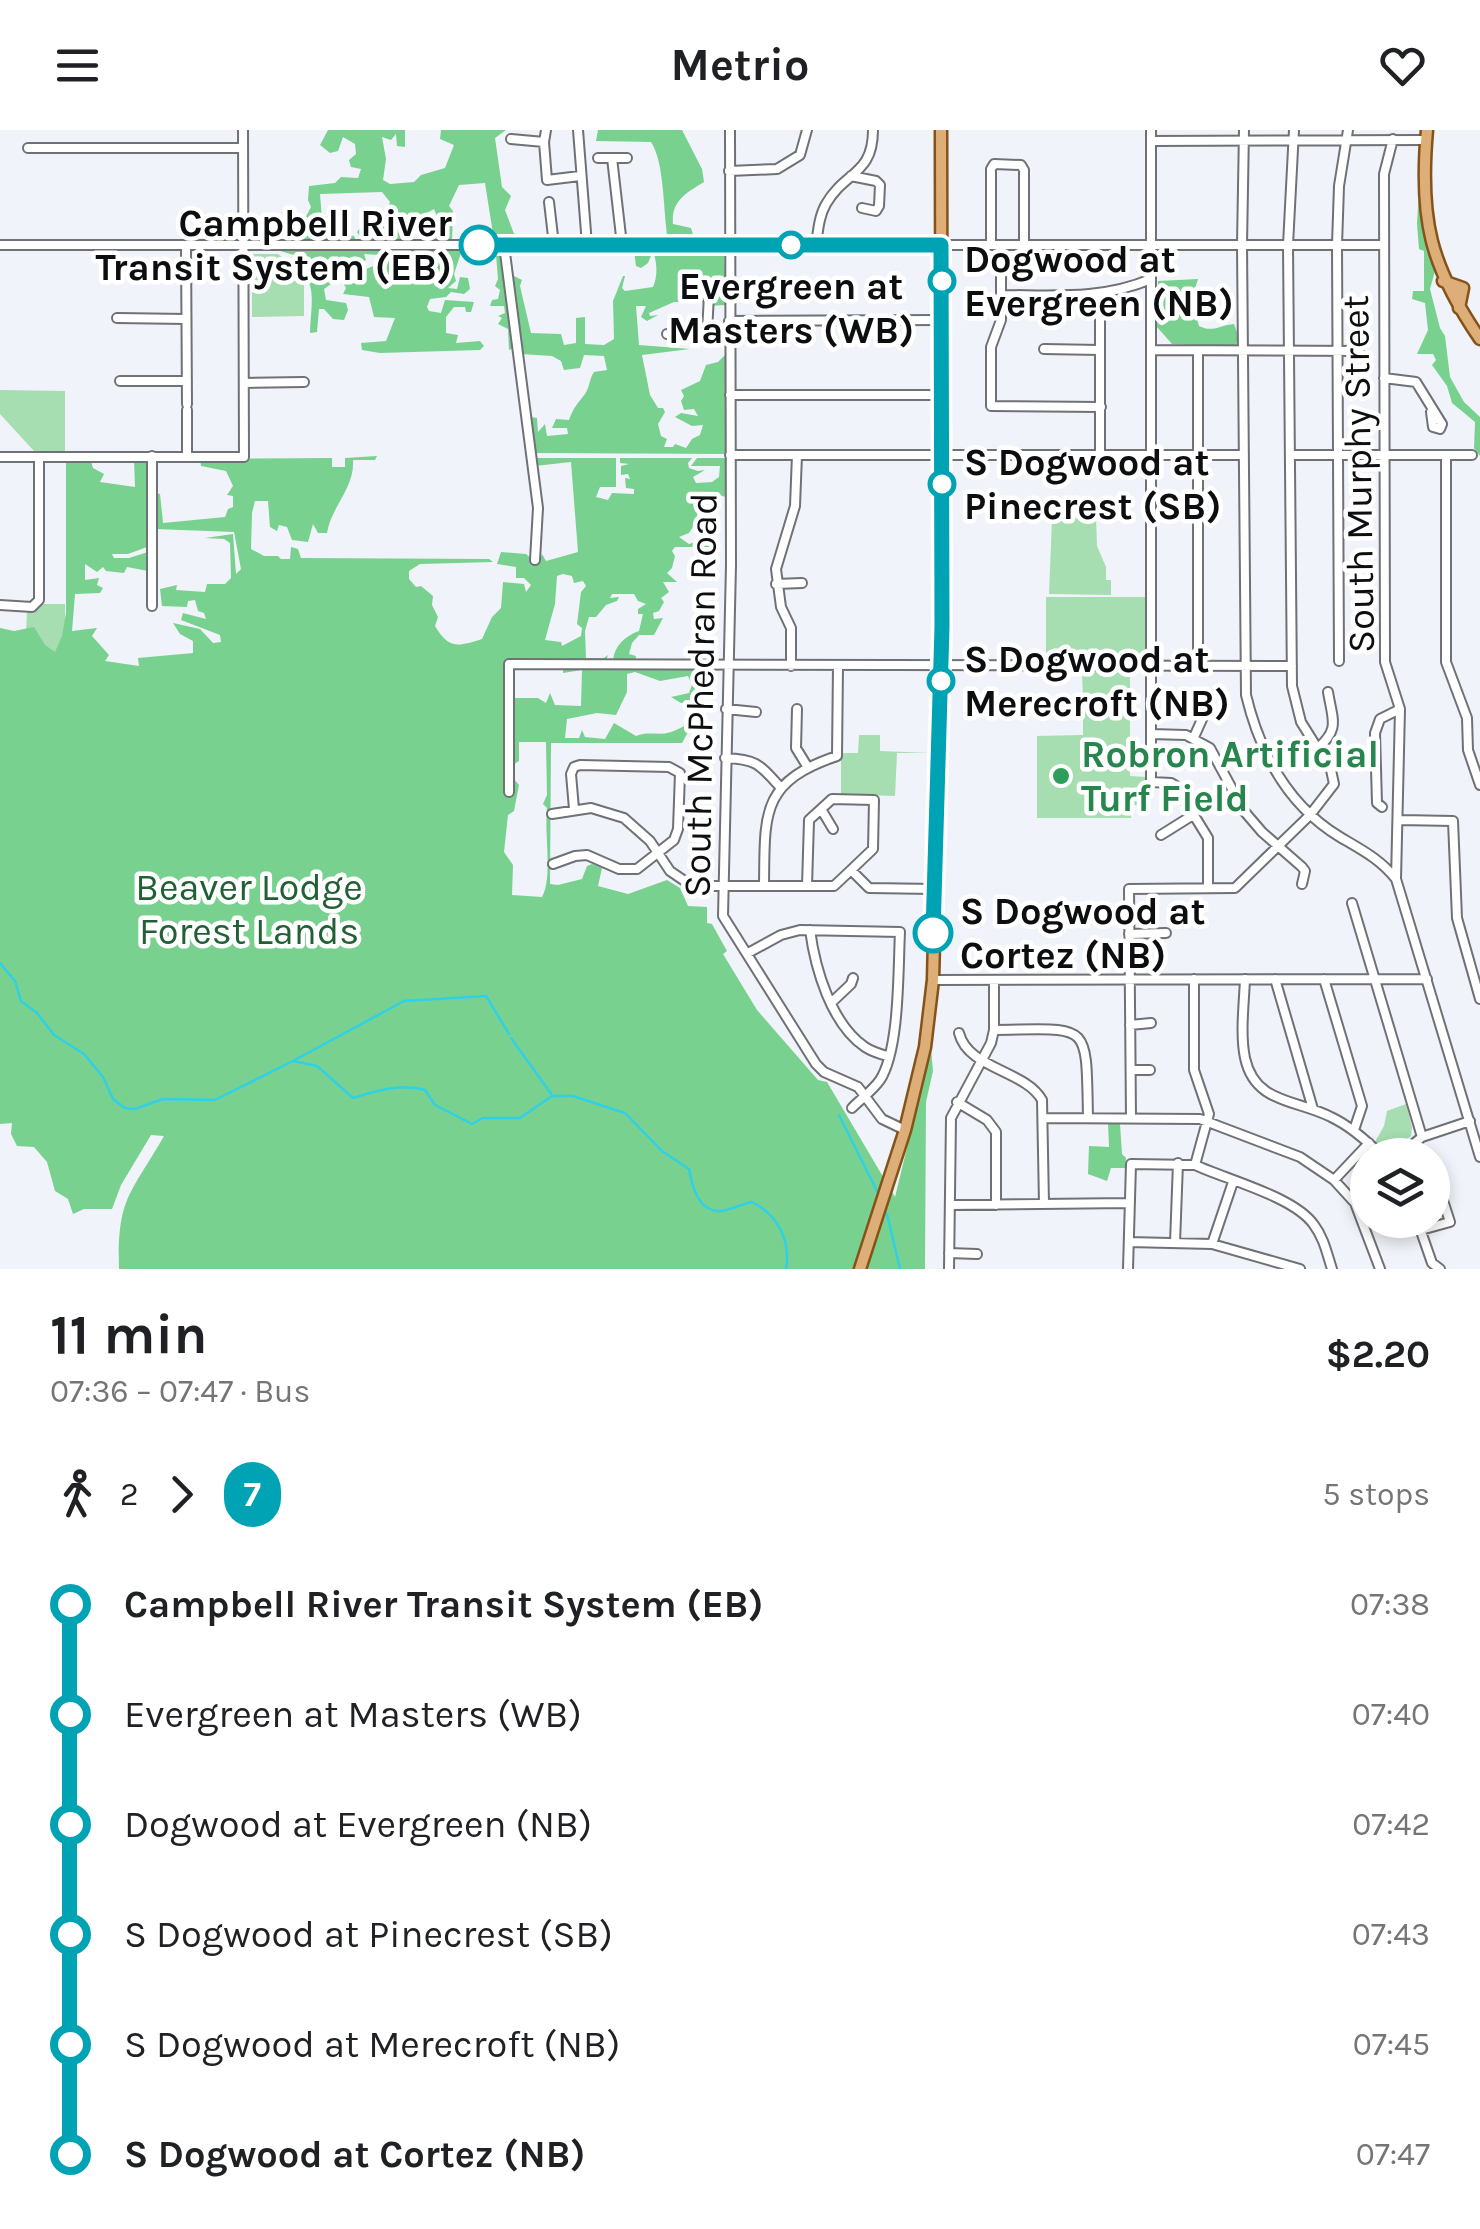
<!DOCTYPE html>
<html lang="en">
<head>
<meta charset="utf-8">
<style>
  body { margin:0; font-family:Karla,sans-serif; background:#f6f6f6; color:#202124; height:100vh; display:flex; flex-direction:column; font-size:38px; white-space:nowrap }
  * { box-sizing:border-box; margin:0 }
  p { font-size:32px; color:#757577 }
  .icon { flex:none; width:55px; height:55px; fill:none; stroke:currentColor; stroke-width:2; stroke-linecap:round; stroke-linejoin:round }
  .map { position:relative; height:1139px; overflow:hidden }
  .drawer { display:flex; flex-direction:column; background:#fff; flex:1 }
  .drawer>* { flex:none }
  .badge { padding:0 20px; border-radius:32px; font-size:35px; line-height:65px }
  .buttons { position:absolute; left:1350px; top:1008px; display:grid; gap:20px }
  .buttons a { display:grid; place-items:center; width:100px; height:100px; border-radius:50%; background:#fff; box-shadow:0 5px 15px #0003; font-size:50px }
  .map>.badge { position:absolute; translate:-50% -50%; box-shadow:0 0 0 5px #fff }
  .legs { display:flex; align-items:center; gap:15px; height:110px; padding:0 50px; font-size:32px }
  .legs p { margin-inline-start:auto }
  .overview { display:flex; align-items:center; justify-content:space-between; height:170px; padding:0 50px }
  h1 { font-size:55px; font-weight:700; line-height:75px }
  ul { padding:0 50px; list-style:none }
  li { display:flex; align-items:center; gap:35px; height:110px; font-size:38px }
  li i { display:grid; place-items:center; width:15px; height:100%; margin:0 12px; background:currentColor }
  li i::after { content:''; width:25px; height:25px; margin:-12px; border:8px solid; border-radius:50%; background:#fff }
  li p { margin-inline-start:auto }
  li:first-child i { background:linear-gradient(#0000 50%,currentColor 0) }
  li:last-child i { background:linear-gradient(currentColor 50%,#0000 0) }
  header { display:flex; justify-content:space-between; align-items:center; height:130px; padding:0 50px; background:#fff; font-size:45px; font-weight:700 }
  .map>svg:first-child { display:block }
  .green { fill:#a6ddb1 }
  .forest { fill:#79d18f; fill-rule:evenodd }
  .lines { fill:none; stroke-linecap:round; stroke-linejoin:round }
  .stream { stroke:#30d0e7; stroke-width:2.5 }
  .minor-casing { stroke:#6f7176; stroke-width:12 }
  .major-casing { stroke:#855319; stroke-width:15 }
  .minor { stroke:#fff; stroke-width:8 }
  .major { stroke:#ddae78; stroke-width:10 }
  .line-1-casing { stroke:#fff; stroke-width:22 }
  .line-1 { stroke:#00a3b4; stroke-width:15 }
  .stop-1-dot { fill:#fff; stroke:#00a3b4; stroke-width:5 }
  .leisure-dot { fill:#2e9e5b; stroke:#fff; stroke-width:4 }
  .labels { text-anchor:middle; stroke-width:9; stroke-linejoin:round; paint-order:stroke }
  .stop-label { font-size:38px; font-weight:bold; fill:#0d0e10; stroke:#fff; text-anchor:start }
  .street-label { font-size:38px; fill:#0d0e10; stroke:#fff }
  .leisure-label { font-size:38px; font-weight:bold; fill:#27864d; stroke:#fff; text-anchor:start }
  .park-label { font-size:38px; fill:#215f34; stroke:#fff }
</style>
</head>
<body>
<header><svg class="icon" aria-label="menu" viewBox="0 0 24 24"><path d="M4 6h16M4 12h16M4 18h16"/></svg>Metrio<svg class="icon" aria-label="heart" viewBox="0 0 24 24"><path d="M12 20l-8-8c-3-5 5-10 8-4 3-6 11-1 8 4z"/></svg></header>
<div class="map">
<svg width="1480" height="1139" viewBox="0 0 1480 1139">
  <rect width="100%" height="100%" fill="#f0f3f9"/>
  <path class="green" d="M248 124H278L292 134 293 142 304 153V186L252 187V140L248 139Z
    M0 260 65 261V321H34L0 284Z
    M1096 388 1097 416 1106 437V450H1111V465L1049 464 1052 389Z
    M1046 467H1146V530L1046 531Z
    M43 474H65V528H59L26 504 27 481H36Z
    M1130 541V646L1146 647 1147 675H1132L1131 688H1037V606L1083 605V587H1070V580L1077 579V570H1083L1082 542Z
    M859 605H880V621L930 623H897L895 666 841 664V623H858Z
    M1406 974 1412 997 1411 1006 1388 1025 1375 1012 1384 996 1387 981Z"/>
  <path class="forest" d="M328 0H405V17L397 16 396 4 391 10 382 7 386 29 383 50 390 54 414 52 421 45 445 38 454 15 440 9 441 0H506L495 8 502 57 511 66 505 80 516 109 494 110 485 53 459 55 449 76 453 81 452 110H436L427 104 426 98 440 94 434 79 418 88 410 87 405 92 409 109 362 110 357 102 364 92 383 91 390 72 382 62 320 64 323 102 354 106 356 111 289 110 288 107 304 104 299 100 311 77 308 70 309 56 335 53 341 47 358 48 361 39 351 37 349 30 356 24 355 14 343 7 338 21 330 23 320 15Z
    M598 0H682L702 39 704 52C686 63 671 71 673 94L691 98 695 111 668 110C663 83 665 33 651 12L596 11Z
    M1421 23 1427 107 1435 141 1430 159 1440 198 1445 206 1450 247 1464 272 1480 287V326L1474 318 1475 292 1452 273 1447 256 1432 235 1436 230 1433 224H1417L1428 200 1425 173 1412 169 1413 161H1424V121L1419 119 1417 94Z
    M283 117 392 118 380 125 364 124 366 130 359 134 361 137 353 144 376 135 381 137 384 125 391 123 395 117H501L515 217 509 220 508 199 498 194 502 188 498 186 505 183 504 176H490L492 170 498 169 500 160 495 156 498 149 496 125 483 122 475 126 473 120H462L454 144 456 151 448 158 457 159 460 147 468 148 470 159 464 164 451 162 446 167 430 169 427 177 429 181 441 183 445 170 474 172 471 182H466L465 177H454L446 187V203L458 205 456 213 480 211 484 216 480 220 380 223 362 220 361 213 386 211 395 188 374 187 369 167 343 164 346 158 342 151 331 154 324 159 326 170 346 173 348 180 344 190 333 189 324 179H319L317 202 310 203C310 181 319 150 297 140V126L277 120Z
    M629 118 724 120 726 175 708 176 714 163 705 158 701 160 700 169 704 172H674L649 183 650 186 658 185 647 191 641 187 646 176H636L639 215 690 219 642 225 650 265 658 278H663L665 282 658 294 661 306 667 309 664 317H673L675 314 686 318 692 309 700 305 703 295 692 296 675 287 681 283 698 286 694 279 684 280 681 271 684 266 681 260 700 251 706 235 718 232 726 224V324L535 323 531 287 537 288 538 302 545 294 547 306 568 304 567 298H552L556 289 569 290C573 278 578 273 585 264 590 257 589 249 594 242L607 240 604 226 584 225 580 238 564 240 561 231 552 226 521 224 511 148 514 146 522 150 520 156 531 203 561 204 564 215 576 213V188L585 187V214L604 215 614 209 613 171 623 146H625L622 158 625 161 653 157C658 146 657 132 653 121L648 133 641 138 636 136 634 121Z
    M1198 149 1194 162 1186 163 1183 172 1196 185 1199 196C1213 203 1220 195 1234 194L1238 205 1236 217 1172 214 1157 197 1158 151Z
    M377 326 375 330H353C355 358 331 377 327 403H318L313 394 308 412 292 410 287 397 279 395 277 401 270 397 268 371H255L252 383 251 419 264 426H278L281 429H290L291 417 298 419 301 428 489 429 493 432 420 434 409 441V449L416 457 421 456 433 466 432 475 438 487 435 496C449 519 457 517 482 509L492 487 501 478 503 452 524 454 526 462 531 455 524 448H516V437L497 434 501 422 526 424 538 434 542 424 546 431 578 422 571 332 535 336V328H616V357H600L596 367 608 370 612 363 634 364V359L626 358 625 348 630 349 628 344 621 345V336L629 334 620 333V328H692L688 333 689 338 698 341 705 340 693 347 696 353 712 352 719 347 720 336H691L697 328H729L726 367 719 365 700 370 696 392 689 403 679 407 689 414 702 410 714 413 710 417H675L672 421 675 426 672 438 667 443 677 452H663L669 462 661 468 664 472 659 481 653 483 654 489 663 488 654 505H639L632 513 629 524 636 526 635 531H613C614 516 625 506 639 501L643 484H638V479L646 474 638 471 634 464H612L610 468 619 467 617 471 606 475 596 487H589L585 501 586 528H604L608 525 606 531 528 530 508 533V643L503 641V651L511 659 514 658 511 568H538L546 573 550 563 555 575 581 576 582 540 563 543V537L706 539 703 567 694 568 691 572 681 573 671 567 689 563 692 555 688 546 660 551 635 542 627 544V562L616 585 597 583 567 589 565 608H579L582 600 585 607 605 609 614 593 636 606C647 601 660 606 671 602 687 596 683 594 703 594L705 600 688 602 682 613H551L550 754 558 755 582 749 587 736 592 734 602 738 598 756 628 764 667 750 680 758 688 776 707 777V793L712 794 727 821 723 824 757 880 818 950 827 952 895 1067 931 919 933 941 926 972 925 1139H119C117 1067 131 1064 164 1006L151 1005 121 1055 112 1079H84L73 1084 68 1069 55 1061 47 1032 34 1017 17 1016 11 1004 12 993 0 994V498L14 501 34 497 45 515 55 522 62 506 66 483V330L91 331 93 338 104 344 100 352 135 357 134 329H150L147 417 128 424H112L114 428H129L148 422V441L127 437 124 443 106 441 103 437 97 442 85 434V450L99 448 97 455 103 458 100 463 75 464 72 501 97 498 92 506 109 525 105 531 139 536 138 528 193 523V511L180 504 173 493 200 499 213 513 221 512 220 505 181 490 183 483 206 489 204 483 198 481 195 470 188 471 187 477 162 476 160 459 177 455 176 460 205 462 207 454H225L231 448 230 413 224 409 205 408 233 404 236 444 241 439 234 402 155 399 156 363 160 364 163 393 225 387 228 379 233 377V366L227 365 233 356 226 341 201 336 200 329 332 328V337H345V328ZM563 444 572 446 574 453 583 451 586 456 581 462 577 494 582 498 581 506 562 516 561 512 545 510 555 474 557 446ZM519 612H546L547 665 543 674 547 678C544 704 553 747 542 767L512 765 513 735 504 722 508 685 514 681 519 655 514 649 513 635 519 631Z
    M1108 993 1120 994 1122 1024 1126 1028 1125 1038H1111L1107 1051 1088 1044 1089 1016 1109 1017Z"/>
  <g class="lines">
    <path class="stream" d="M0 833 15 851 21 871 37 883 54 905 84 924 103 947 113 969 125 978 135 979 163 969 215 970 293 931 317 936 353 968C376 961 401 953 425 960L435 975 472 994 483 988H520L552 966H573L625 983 662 1021 689 1039C692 1056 698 1082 721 1081 731 1080 742 1074 752 1072 778 1085 791 1111 786 1139
      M511 908 552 965
      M293 931 404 871 486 866 509 904
      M839 985 879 1065
      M887 1084 900 1139"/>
    <g class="minor-casing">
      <path id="minor" d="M546 0 544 12 547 50 580 46
        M578 0 587 115
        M730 0 731 435 723 786 816 934 824 942 858 957 882 989 905 1000
        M1151 0V652L1171 653 1176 656 1208 708V758
        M1244 0 1242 115 1246 565C1260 623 1287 675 1340 707 1362 720 1380 729 1396 749L1480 1027
        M511 9 544 12
        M1393 9 1384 44 1385 532 1400 579 1396 749
        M1151 11 1426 10
        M28 18H243
        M598 28H627
        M612 28 622 115
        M729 41 777 39 800 25 807 0
        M851 46 876 51 880 55 879 76 876 81 862 78
        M549 72 554 115
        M0 115H1384
        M186 115 187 274
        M504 115 538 378 535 430
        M816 115C818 101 819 86 826 74 845 41 873 45 873 0
        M991 115V39L994 34 1021 35 1024 40V115
        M1001 115V190L991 217V276L1101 277
        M1001 165C1053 165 1102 170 1151 149
        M1100 165V325
        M117 188 186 189
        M729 191 943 190
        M707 202 709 165
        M667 204 729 203
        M1044 219 1100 220
        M1151 220 1359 221
        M1198 221V535
        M1384 248 1416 252 1442 294 1440 299 1433 297 1431 282
        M120 251H187
        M244 253 304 252
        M730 265H943
        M730 325H1244
        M1291 325H1472
        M1446 325V532L1467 588 1468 620 1480 655
        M152 326V476
        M187 326V280
        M0 327H244L243 0
        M776 454 802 453
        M0 475 32 477 39 470V327
        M1339 531 1337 115 1339 56 1348 0
        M791 536V498L781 477 776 439 795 376 797 325
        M726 579 756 582
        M797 579 796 618 807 636
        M1151 604 1186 605 1210 618 1244 681 1262 702 1302 737 1305 741 1302 754
        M1194 607 1203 587 1202 581
        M1316 620C1340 599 1333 592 1328 562
        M725 628C757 629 760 635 781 658
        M509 662V534L1292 536
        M1382 677 1377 673 1375 603 1380 589 1400 579
        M821 679 833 699
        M552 684 591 678 624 688 650 711 670 741 692 756H834L851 740 869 758 934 759
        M1400 690 1453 691 1457 788 1480 869
        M1161 705 1193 685
        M553 734 575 726 587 725 619 739H637L674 710 678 699 680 643 669 637 580 635 574 637 571 644 574 679
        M764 756C765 684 760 652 837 626L838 536
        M807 756 809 690 832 669 874 670 873 719 851 740
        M1352 773 1422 1007
        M810 800C815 838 831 894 865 917 871 921 880 924 887 926
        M1129 804 1166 803
        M748 823 781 805 800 800 900 802C898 839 900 919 880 950 873 960 861 969 852 978
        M1194 849V940L1209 984 1195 1035
        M1245 849C1244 874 1240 904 1245 928 1255 974 1296 969 1331 987 1350 996 1366 1010 1381 1025
        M1275 849 1313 979
        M1324 849 1362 976 1354 1000
        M933 850 1427 849
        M832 872 851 854 853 848
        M1130 895 1151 893
        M994 900C1091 899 1086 889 1088 988
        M959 903C968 939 1025 940 1042 970L1044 1074
        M1131 940H1150
        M957 972 987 990 996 1002V1075
        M1131 987 1129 759 1235 758 1310 685 1334 654 1331 640 1301 592 1292 556 1288 115 1294 0
        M1044 988 1200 989 1300 1027 1334 1050 1355 1073 1380 1139
        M1400 1025 1422 1007 1470 991
        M1334 1050 1369 1013
        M950 1075 1130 1073
        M1417 1090 1432 1133 1440 1139
        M1421 1100 1450 1092 1439 1058 1432 1060
        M1129 1112 1212 1114 1300 1139
        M1175 1113 1178 1033
        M1212 1114 1233 1052
        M949 1123 977 1124
        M949 1139 951 988 991 913 994 900V850
        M1128 1139 1131 1034 1195 1035C1228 1050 1295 1067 1314 1095 1324 1108 1327 1124 1332 1139"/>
    </g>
    <g class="major-casing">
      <path id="major" d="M1427 0C1419 89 1430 136 1480 209
        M1443 151 1463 158 1459 178
        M860 1139 905 1000 925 917 933 850 942 497 941 0"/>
    </g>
    <use href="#minor" class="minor"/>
    <use href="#major" class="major"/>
  </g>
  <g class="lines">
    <g class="line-1-casing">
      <path id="line-1" d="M479 115H941L942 497 933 803"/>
    </g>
    <use href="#line-1" class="line-1"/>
  </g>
  <g class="stop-1-dot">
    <circle cx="479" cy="115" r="18"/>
    <circle cx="791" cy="115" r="12"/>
    <circle cx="942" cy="151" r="12"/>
    <circle cx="942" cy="354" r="12"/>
    <circle cx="941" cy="551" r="12"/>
    <circle cx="933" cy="803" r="18"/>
  </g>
  <circle class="leisure-dot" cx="1061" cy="646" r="10"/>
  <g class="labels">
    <g class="stop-label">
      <text x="452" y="106" text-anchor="end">Campbell River<tspan x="452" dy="44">Transit System (EB)</tspan></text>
      <text x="964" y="142">Dogwood at<tspan x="964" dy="44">Evergreen (NB)</tspan></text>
      <text x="791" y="169" text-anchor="middle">Evergreen at<tspan x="791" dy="44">Masters (WB)</tspan></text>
      <text x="964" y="345">S Dogwood at<tspan x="964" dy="44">Pinecrest (SB)</tspan></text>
      <text x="964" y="542">S Dogwood at<tspan x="964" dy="44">Merecroft (NB)</tspan></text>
      <text x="960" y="794">S Dogwood at<tspan x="960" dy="44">Cortez (NB)</tspan></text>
    </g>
    <g class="street-label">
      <text transform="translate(1358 344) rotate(-91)" y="13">South Murphy Street</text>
      <text transform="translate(700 565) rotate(-89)" y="13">South McPhedran Road</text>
    </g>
    <g class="leisure-label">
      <text x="1081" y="637">Robron Artificial<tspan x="1081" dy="44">Turf Field</tspan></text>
    </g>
    <g class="park-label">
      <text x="249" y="770">Beaver Lodge<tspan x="249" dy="44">Forest Lands</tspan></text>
    </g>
  </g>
</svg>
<div class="buttons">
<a><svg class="icon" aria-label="layers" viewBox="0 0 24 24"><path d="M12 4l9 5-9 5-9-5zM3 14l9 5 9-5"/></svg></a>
</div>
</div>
<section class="drawer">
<div class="overview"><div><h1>11 min</h1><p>07:36 – 07:47 · Bus</p></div><b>$2.20</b></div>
<div class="legs"><svg class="icon" aria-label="walk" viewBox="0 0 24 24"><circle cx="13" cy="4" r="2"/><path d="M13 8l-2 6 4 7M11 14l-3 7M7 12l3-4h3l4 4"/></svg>2<svg class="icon" aria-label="forward" viewBox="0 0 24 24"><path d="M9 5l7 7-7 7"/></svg><b class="badge" style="background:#00a3b4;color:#fff">7</b><p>5 stops</p></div>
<ul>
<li><i style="color:#00a3b4"></i><b>Campbell River Transit System (EB)</b><p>07:38</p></li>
<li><i style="color:#00a3b4"></i><span>Evergreen at Masters (WB)</span><p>07:40</p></li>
<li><i style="color:#00a3b4"></i><span>Dogwood at Evergreen (NB)</span><p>07:42</p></li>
<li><i style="color:#00a3b4"></i><span>S Dogwood at Pinecrest (SB)</span><p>07:43</p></li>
<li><i style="color:#00a3b4"></i><span>S Dogwood at Merecroft (NB)</span><p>07:45</p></li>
<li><i style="color:#00a3b4"></i><b>S Dogwood at Cortez (NB)</b><p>07:47</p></li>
</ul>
</section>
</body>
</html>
